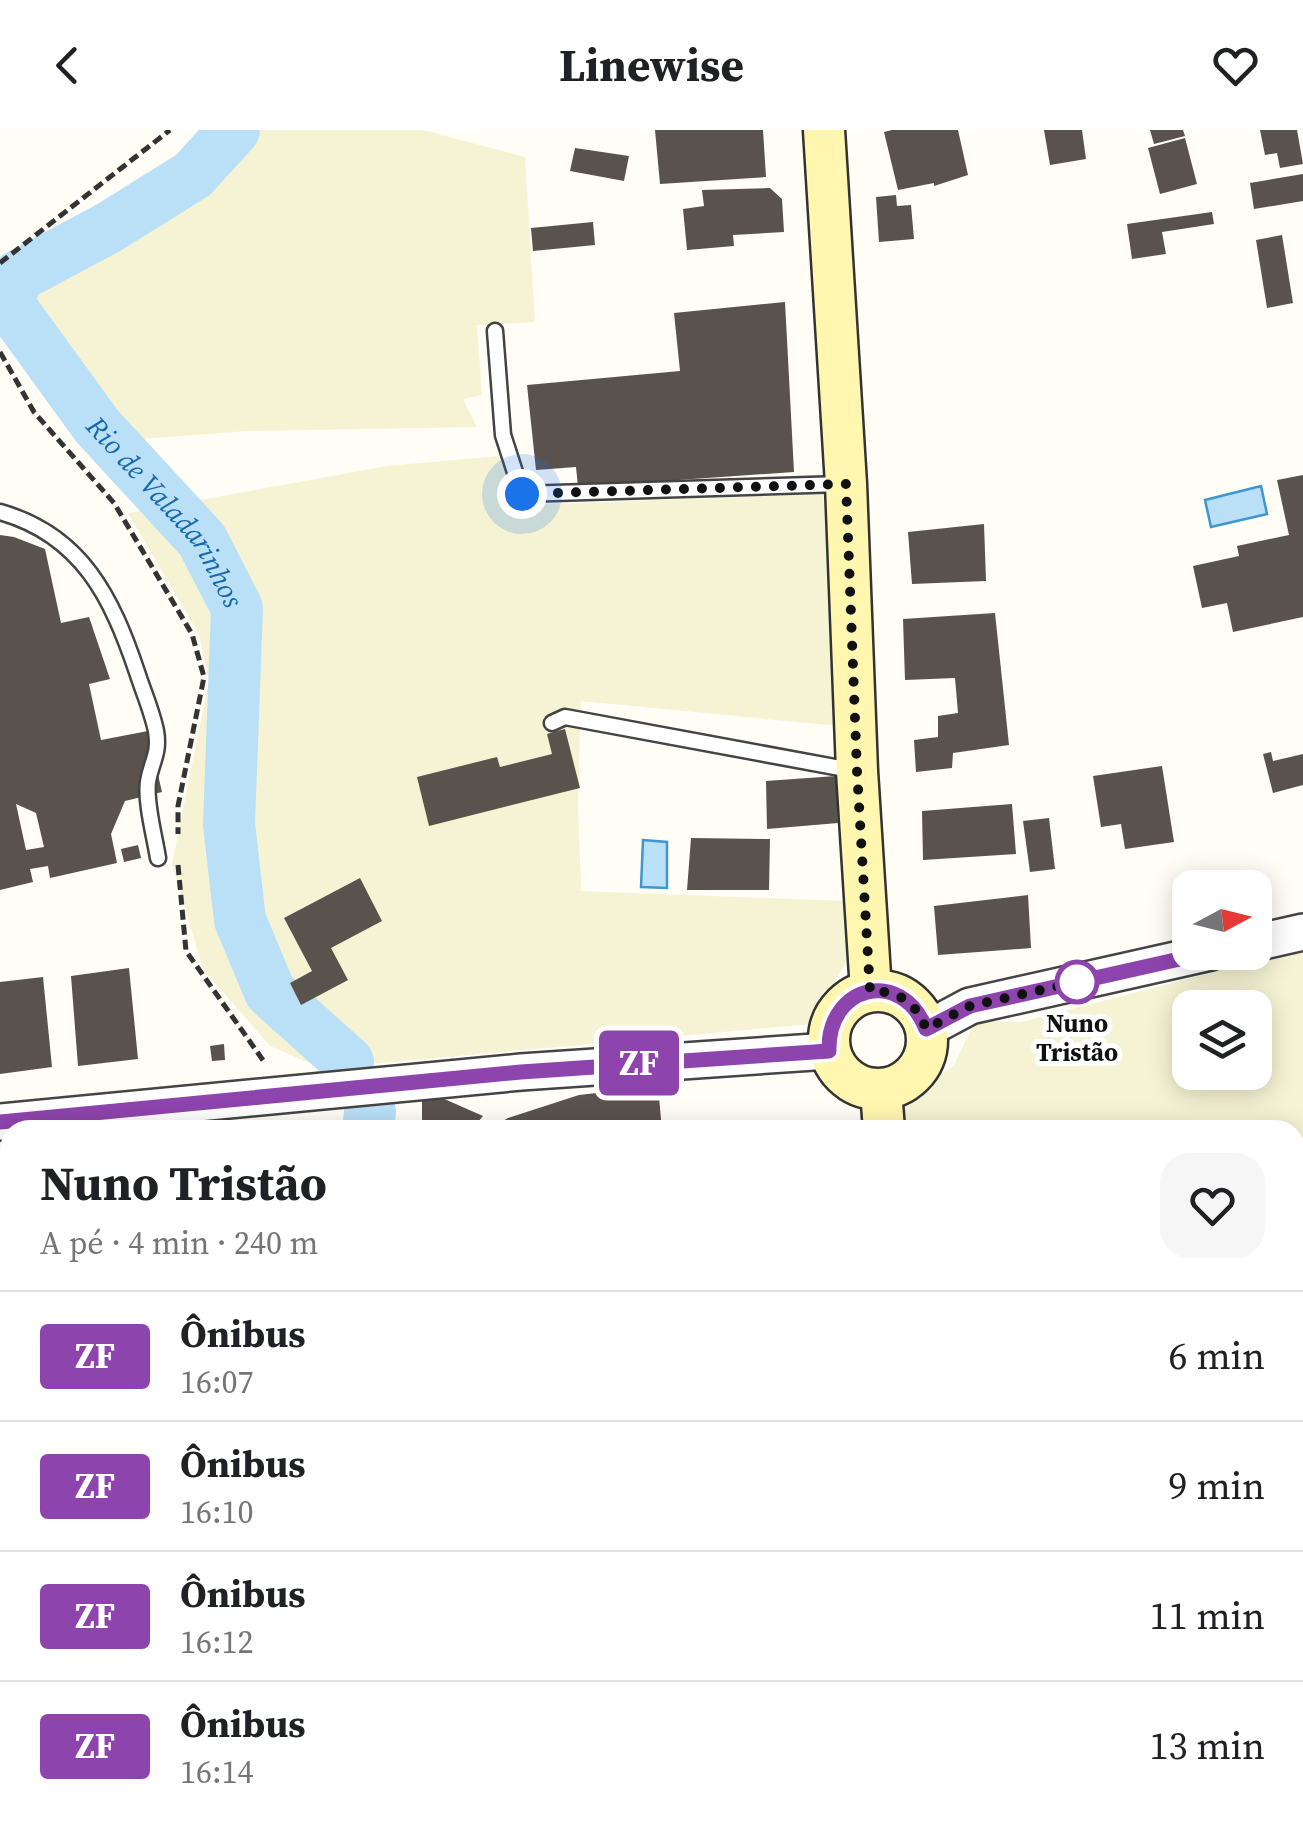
<!DOCTYPE html>
<html lang="pt">
<head>
<meta charset="utf-8">
<style>
  body { margin:0; font-family:"Source Serif 4",serif; background:#f6f6f6; color:#202124; height:100vh; display:flex; flex-direction:column; font-size:38px; white-space:nowrap }
  * { box-sizing:border-box; margin:0 }
  p { font-size:32px; color:#757577 }
  .icon { flex:none; width:55px; height:55px; fill:none; stroke:currentColor; stroke-width:2; stroke-linecap:round; stroke-linejoin:round }
  .map { position:relative; flex:1; overflow:hidden }
  .drawer { position:absolute; left:0px; top:990px; width:1305px; height:712px; display:flex; flex-direction:column; background:#fff; border-radius:30px 30px 0 0; box-shadow:0 5px 25px #0003 }
  .drawer>* { flex:none }
  .badge { padding:0 20px; border-radius:8px; font-size:35px; line-height:65px }
  .needle { width:65px; rotate:83deg }
  .tools { position:absolute; left:1172px; top:740px; display:grid; gap:20px }
  .tools a { display:grid; place-items:center; width:100px; height:100px; border-radius:20px; background:#fff; box-shadow:0 5px 25px #0003; font-size:50px }
  .you { position:absolute; width:50px; height:50px; margin:-25px; border:8px solid #fff; border-radius:50%; background:#1a73e8; box-shadow:0 0 0 15px #1a73e833 }
  .map>.badge { position:absolute; translate:-50% -50%; box-shadow:0 0 0 5px #fff }
  .round { display:grid; place-items:center; flex:none; width:105px; height:105px; border-radius:30px; background:#f6f6f6 }
  .head { display:flex; align-items:center; justify-content:space-between; height:170px; padding:0 40px }
  h1 { font-size:48px; font-weight:700; line-height:75px }
  ul { padding:0; list-style:none }
  li { display:flex; align-items:center; gap:30px; height:130px; padding:0 40px; border-top:2px solid #e0e0e0 }
  li div { flex:1 }
  li b { display:block; font-size:38px }
  li em { font-style:normal }
  li .badge { min-width:110px; font-weight:700; text-align:center }
  header { display:flex; justify-content:space-between; align-items:center; height:130px; padding:0 40px; background:#fff; font-size:45px; font-weight:700 }
  .map>svg:first-child { display:block }
  .farmland { fill:#f6f3d4; fill-rule:evenodd }
  .water { fill:#b9e0f7; stroke:#3f96cf; stroke-width:2.5 }
  .lines { fill:none; stroke-linecap:round; stroke-linejoin:round }
  .river { stroke:#b9e0f7; stroke-width:52 }
  .building { fill:#5a524d; fill-rule:evenodd }
  .service-casing { stroke:#444; stroke-width:19 }
  .minor-casing { stroke:#444; stroke-width:32 }
  .tertiary-casing { stroke:#444; stroke-width:40 }
  .secondary-casing { stroke:#333; stroke-width:45 }
  .path { stroke:#333; stroke-width:5; stroke-dasharray:10 5; stroke-linecap:butt }
  .service { stroke:#fff; stroke-width:14 }
  .minor { stroke:#fff; stroke-width:28 }
  .tertiary { stroke:#fff; stroke-width:35 }
  .secondary { stroke:#fff6b0; stroke-width:40 }
  .line-casing { stroke:#fff; stroke-width:22 }
  .line { stroke:#8e44ad; stroke-width:15 }
  .walk { stroke:#111; stroke-width:10; stroke-dasharray:0 18 }
  .stop-dot { fill:#fff; stroke:#8e44ad; stroke-width:5 }
  .labels { text-anchor:middle; stroke-width:10; stroke-linejoin:round; paint-order:stroke }
  .stop-label { font-size:25px; font-weight:bold; fill:#111; stroke:#fff }
  .water-label { font-size:28px; font-style:italic; fill:#1768a6; stroke:#fff }
</style>
</head>
<body>
<header><svg class="icon" aria-label="back" viewBox="0 0 24 24"><path d="M15 5l-7 7 7 7"/></svg>Linewise<svg class="icon" aria-label="heart" viewBox="0 0 24 24"><path d="M12 20l-8-8c-3-5 5-10 8-4 3-6 11-1 8 4z"/></svg></header>
<div class="map">
<svg width="1303" height="1701" viewBox="0 0 1303 1701">
  <rect width="100%" height="100%" fill="#fffdf5"/>
  <path class="farmland" d="M252 0H423L525 27 535 192 477 195 482 265 463 269 477 297 247 301 129 310 36 189V148L125 107 211 40Z
    M500 326 525 375 823 364 848 597 581 571 578 672 581 761 846 771 852 821 812 894 368 934 307 932 270 916 203 839 172 734 209 550 199 504 128 383 387 336Z
    M1303 819V1701H1233L1231 1693 1295 1692V1000H871L872 974 918 963 954 935 975 891 1022 892ZM1190 878H1255V942H1190Z
    M361 1693H912V1701H362Z"/>
  <path class="water" d="M1261 356 1267 384 1211 397 1205 370Z
    M643 710 667 712V758L641 757Z"/>
  <g class="lines">
    <g class="river">
      <path id="s1" d="M234 0 193 45 108 98 18 146 7 172 97 296 202 410 237 478 229 694 240 790 270 862 348 932"/>
      <path d="M368 1000 370 982"/>
      <path d="M373 1692 376 1701"/>
    </g>
  </g>
  <path class="building" d="M655 0H763L766 47 660 54Z
    M892 0H958L968 45 934 56V53L898 60 884 2Z
    M1044 0H1082L1086 29 1050 35Z
    M1150 0H1183L1185 6 1154 14Z
    M1260 0H1297L1303 34 1280 38 1277 23 1265 25Z
    M1185 8 1197 54 1160 64 1148 18Z
    M575 18 629 26 624 51 570 41Z
    M1303 44V71L1254 79 1250 53Z
    M770 58 782 69 784 102 733 105 734 116 687 120 683 79 704 76 702 60Z
    M896 65 897 76 911 75 914 109 879 112 876 67Z
    M1212 82 1214 94 1162 102 1166 124 1132 129 1127 94Z
    M593 92 595 115 533 121 531 98Z
    M1282 105 1293 173 1267 178 1256 110Z
    M785 172 794 342 578 357 576 337 536 340 527 255 680 241 674 183Z
    M1303 345V487L1233 502 1227 473 1202 478 1193 436 1239 426 1237 416 1289 405 1277 350Z
    M984 394 986 451 912 454 908 402Z
    M0 405 14 407 45 419 61 493 89 487 110 549 89 554 101 610 148 601 162 662 125 671 111 704 117 733 50 748 48 736 30 739 33 752 0 760ZM16 674 36 683 44 717 26 720Z
    M995 483 1009 615 953 623 952 638 916 642 914 610 938 607V586L958 583 955 548 905 550 903 489Z
    M565 599 580 658 429 696 417 647 497 627 500 637 552 624 547 604Z
    M1271 622 1273 631 1303 624V655L1273 663 1263 624Z
    M1162 636 1174 712 1125 719 1121 694 1101 697 1093 646Z
    M836 646 838 693 767 699 766 651Z
    M1012 674 1016 724 923 730 922 681Z
    M1049 688 1055 739 1030 742 1023 691Z
    M691 708 770 709 769 760H687Z
    M138 715 141 728 124 732 121 719Z
    M360 748 382 791 331 818 348 850 301 875 290 853 312 841 284 788Z
    M1028 765 1031 818 938 825 934 776Z
    M129 838 138 929 78 936 71 846Z
    M43 847 52 937 0 944V852Z
    M224 914 225 930 212 931 210 916Z
    M658 956 662 1000H623L622 994 594 1000H487L508 988 579 965Z
    M442 968 483 986 471 1000H422V969Z
    M6 1183 10 1215 0 1216V1184Z
    M10 1620V1641L2 1644 0 1625Z
    M10 1645V1678L3 1682 0 1650Z
    M36 1692H59L42 1701Z
    M93 1692H125L129 1701H97Z
    M128 1692H163L166 1700 131 1701Z
    M234 1692H287V1697L296 1698V1701H234Z
    M992 1692H1059L1062 1701H996Z
    M1195 1692H1225L1227 1701H1182L1196 1696Z"/>
  <g class="lines">
    <g class="service-casing">
      <path id="service" d="M495 201 503 305 522 364 841 354
        M0 382C82 405 112 468 137 542 143 561 152 581 156 601 160 624 151 632 148 652 145 672 155 708 158 728
        M552 593 565 587 851 640
        M686 1701 687 1692"/>
    </g>
    <g class="minor-casing">
      <path id="minor" d="M1295 1389 1303 1377
        M0 1526H10
        M325 1692 328 1701"/>
    </g>
    <g class="tertiary-casing">
      <path id="tertiary" d="M1255 813 1303 802
        M927 899 970 876 1211 822
        M0 992 521 942 829 921"/>
    </g>
    <g class="secondary-casing">
      <path id="secondary" d="M824 0 846 354 857 641 871 861
        M829 910a49 49 0 1 1 98 0a49 49 0 1 1-98 0Z
        M881 960 884 1000
        M934 1692 936 1701"/>
    </g>
    <path class="path" d="M0 133 170 0
      M0 222 34 282 114 373 192 504 204 547 178 676V704
      M178 735 186 821 265 933
      M58 1701 76 1692"/>
    <use href="#service" class="service"/>
    <use href="#minor" class="minor"/>
    <use href="#tertiary" class="tertiary"/>
    <use href="#secondary" class="secondary"/>
  </g>
  <g class="lines">
    <g class="line-casing">
      <path id="line" d="M0 992 521 942 829 921C827 855 902 837 926 899L970 876 1211 822"/>
    </g>
    <use href="#line" class="line"/>
    <path class="walk" d="M522 364 846 354 857 641 870 861C899 861 916 872 926 899L970 876 1077 852"/>
  </g>
  <circle class="stop-dot" cx="1077" cy="852" r="20"/>
  <g class="labels">
    <g class="stop-label">
      <text x="1077" y="902">Nuno<tspan x="1077" dy="29">Tristão</tspan></text>
    </g>
    <g class="water-label">
      <text dy="10" stroke="none"><textPath href="#s1" startOffset="555">Rio de Valadarinhos</textPath></text>
    </g>
  </g>
</svg>
<div class="tools">
<a><svg class="needle" viewBox="-14 -14 28 28"><path d="M0-13l5 13h-10z" fill="#e53935"/><path d="M0 13l5-13h-10z" fill="#757577"/></svg></a>
<a><svg class="icon" aria-label="layers" viewBox="0 0 24 24"><path d="M12 4l9 5-9 5-9-5zM3 14l9 5 9-5"/></svg></a>
</div>
<div class="you" style="left:522px;top:364px"></div>
<b class="badge" style="left:639px;top:933px;background:#8e44ad;color:#fff">ZF</b>
<section class="drawer">
<div class="head"><div><h1>Nuno Tristão</h1><p>A pé · 4 min · 240 m</p></div><a class="round"><svg class="icon" aria-label="heart" viewBox="0 0 24 24"><path d="M12 20l-8-8c-3-5 5-10 8-4 3-6 11-1 8 4z"/></svg></a></div>
<ul>
<li><span class="badge" style="background:#8e44ad;color:#fff">ZF</span><div><b>Ônibus</b><p>16:07</p></div><em>6 min</em></li>
<li><span class="badge" style="background:#8e44ad;color:#fff">ZF</span><div><b>Ônibus</b><p>16:10</p></div><em>9 min</em></li>
<li><span class="badge" style="background:#8e44ad;color:#fff">ZF</span><div><b>Ônibus</b><p>16:12</p></div><em>11 min</em></li>
<li><span class="badge" style="background:#8e44ad;color:#fff">ZF</span><div><b>Ônibus</b><p>16:14</p></div><em>13 min</em></li>
</ul>
</section>
</div>
</body>
</html>
